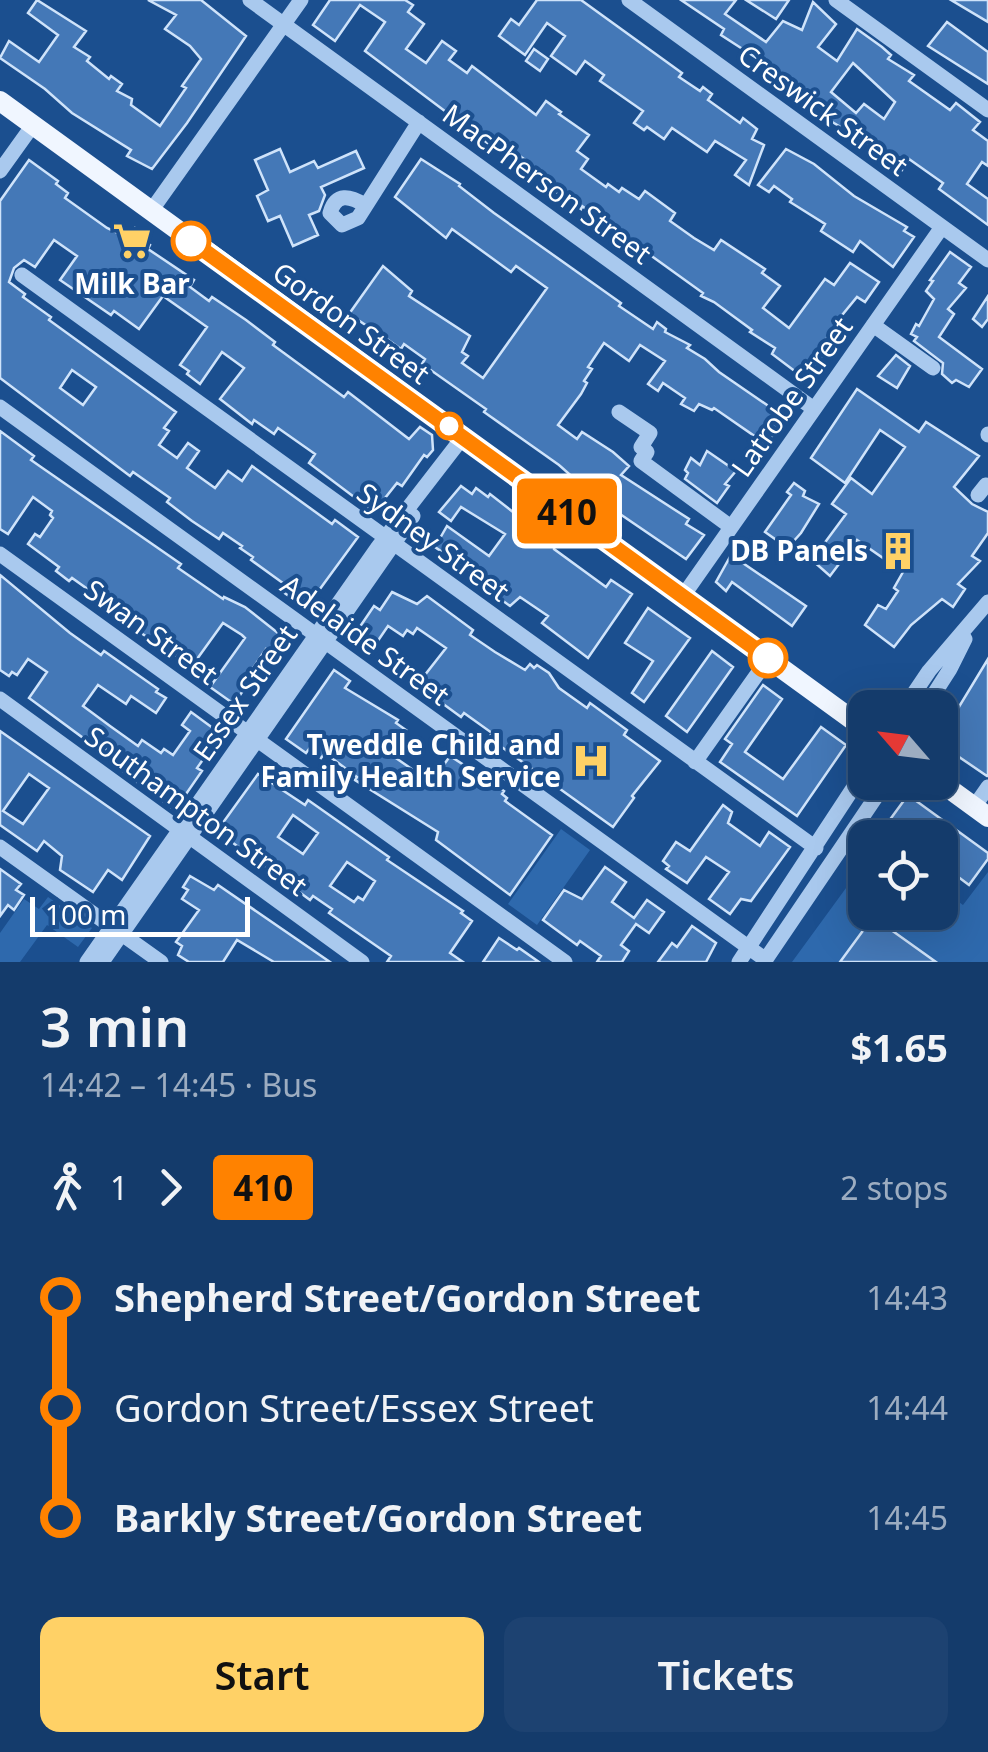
<!DOCTYPE html>
<html lang="en">
<head>
<meta charset="utf-8">
<style>
  body { margin:0; font-family:"Noto Sans",sans-serif; background:#1d4271; color:#f1f3f6; height:100vh; display:flex; flex-direction:column; font-size:38px; white-space:nowrap }
  * { box-sizing:border-box; margin:0 }
  p { font-size:32px; color:#9dadc1 }
  .icon { flex:none; width:55px; height:55px; fill:none; stroke:currentColor; stroke-width:2; stroke-linecap:round; stroke-linejoin:round }
  .map { position:relative; height:962px; overflow:hidden }
  .details { display:flex; flex-direction:column; background:#143b6b; flex:1 }
  .details>* { flex:none }
  .badge { padding:0 20px; border-radius:8px; font-size:35px; line-height:65px }
  .needle { width:65px; rotate:298deg }
  .tools { position:absolute; left:848px; top:690px; display:grid; gap:20px }
  .tools a { display:grid; place-items:center; width:110px; height:110px; border-radius:20px; background:#143b6b; box-shadow:0 10px 40px #0002,0 0 0 2px #33557e; font-size:50px }
  .scale { position:absolute; left:30px; bottom:25px; width:220px; box-sizing:border-box; padding-left:10px; border:5px solid #fff; border-top:0; font-size:28px; line-height:35px; white-space:nowrap; color:#fff; -webkit-text-stroke:8px #1b4f8f; paint-order:stroke }
  .map>.badge { position:absolute; translate:-50% -50%; box-shadow:0 0 0 5px #fff }
  .legs { display:flex; align-items:center; gap:15px; height:110px; padding:0 40px; font-size:32px }
  .legs p { margin-inline-start:auto }
  .overview { display:flex; align-items:center; justify-content:space-between; height:170px; padding:0 40px }
  h1 { font-size:55px; font-weight:600; line-height:75px }
  .button { display:flex; gap:20px; margin-top:auto; padding:20px 40px }
  .button a { flex:1; height:115px; border-radius:20px; background:#ffd166; color:#111; font-size:40px; font-weight:600; line-height:115px; text-align:center }
  .button a+a { background:#1d4271; color:#f1f3f6 }
  ul { padding:0 40px; list-style:none }
  li { display:flex; align-items:center; gap:35px; height:110px; font-size:38px }
  li i { display:grid; place-items:center; width:15px; height:100%; margin:0 12px; background:currentColor }
  li i::after { content:''; width:25px; height:25px; margin:-12px; border:8px solid; border-radius:50%; background:#143b6b }
  li p { margin-inline-start:auto }
  li:first-child i { background:linear-gradient(#0000 50%,currentColor 0) }
  li:last-child i { background:linear-gradient(currentColor 50%,#0000 0) }
  .map>svg:first-child { display:block }
  .green { fill:#2e69ad }
  .building { fill:#4478b7; stroke:#cfe3fa; stroke-width:2.5; fill-rule:evenodd }
  .lines { fill:none; stroke-linecap:round; stroke-linejoin:round }
  .minor { stroke:#a9c9ee; stroke-width:15 }
  .major { stroke:#f0f6ff; stroke-width:20 }
  .line-1-casing { stroke:#fff; stroke-width:22 }
  .line-1 { stroke:#ff8200; stroke-width:15 }
  .stop-1-dot { fill:#fff; stroke:#ff8200; stroke-width:5 }
  .labels { text-anchor:middle; stroke-width:8; stroke-linejoin:round; paint-order:stroke }
  .street-label { font-size:28px; fill:#fff; stroke:#1b4f8f }
  .poi-label { font-size:28px; font-weight:bold; fill:#fff; stroke:#1b4f8f; text-anchor:end }
</style>
</head>
<body>
<div class="map">
<svg width="988" height="962" viewBox="0 0 988 962">
  <rect width="100%" height="100%" fill="#1b4f8f"/>
  <path class="green" d="M561 829 590 850 537 925 508 904Z
    M865 862V912H940V888L963 905 988 872V962H792Z
    M48 897 92 928 78 947 47 925 20 962H0V933L24 899 39 909Z"/>
  <path class="building" d="M37 0 86 31 74 47 90 57 87 61 109 79 111 76 122 84 117 91 132 99 131 105 160 126 186 88 182 86 201 59 190 46 165 29 176 15 148 0H201L246 36 187 123 152 169 127 156 131 150 72 113 45 89 0 58 9 41 39 62 58 35 28 13Z
    M330 0H405L413 5 408 12 424 24 406 49 426 63 442 41 456 51 449 60 467 73 472 66 536 115 546 101 561 112 559 114 589 135 577 151 588 159 581 169 606 187 608 184 619 192 622 188 639 199 645 191 675 213 670 221 694 238 714 250 721 240 765 269 762 273 780 286 763 308 789 328 825 279 834 285 850 263 879 282 865 302 857 297 843 314 827 338 829 340 822 357 804 378 772 354 775 348 750 332 752 330 714 302 701 296 703 293 582 206 581 209 552 189 556 184 535 169 532 173 523 167 527 161 507 147 502 154 365 51 385 22 360 5 335 41 313 25Z
    M537 0H581L682 73 679 77 700 91 703 87 712 94 708 100 740 123 743 118 757 129 752 139 764 145 749 185 735 175 746 160 715 141 707 152 672 128 664 139 647 127 644 130 634 123 643 111 600 81 604 75 585 61 576 74 551 56 565 36 547 23 525 55 499 36 511 19 519 25Z
    M681 0H736L725 14 766 42 783 21 802 30 813 2 836 24 818 47 837 61 857 29 882 47 891 55 888 59 914 75 909 81 950 110 956 103 980 122 973 130 988 141V166L982 162 967 184 988 199V225L939 189 943 183 909 159 902 170 861 139 822 116 825 112 817 104 773 73 775 70 721 35 724 29ZM853 63 895 102 884 119 864 104 856 113 831 92Z
    M746 0H789L776 19Z
    M951 0H988V22Z
    M947 22 988 52V84L928 46Z
    M534 49 548 59 540 71 526 61Z
    M280 149 290 172 314 161 318 168 356 151 364 168 321 187 325 195 319 211 309 215 318 235 293 246 280 216 268 221 257 196 268 190 255 160Z
    M786 149 814 164 854 196 907 227 904 231 914 237 893 267 860 241 853 252 821 231 825 224 790 202 792 199 774 186 769 192 758 185Z
    M421 159 460 184 459 186 494 213 621 303 619 306 653 329 657 322 666 329 665 332 690 345 687 348 705 359 719 372 786 418 766 444 714 408 712 410 699 404 694 411 681 404 685 398 663 383 658 391 648 384 665 361 640 345 629 361 604 343 588 367 592 369 584 381 587 383 581 394 558 425 577 439 582 432 613 452 629 466 621 475 689 519 686 524 704 535 686 559 620 514 605 502 606 499 577 481 559 465 484 412 486 409 422 364 425 359 404 344 401 349 381 335 378 339 368 332 370 328 349 314 383 266 412 291 409 296 470 336 462 352 468 356 462 363 483 378 547 288 516 266 511 272 452 229 446 238 395 197Z
    M29 160 58 181 56 184 68 193 65 198 107 228 128 238 135 228 144 235 141 239 150 245 148 249 194 280 190 287 209 301 212 297 246 320 275 342 273 345 344 397 348 392 409 439 420 427 432 435 433 450 427 457 424 455 402 486 397 483 374 512 309 463 315 454 278 428 274 434 254 420 252 424 220 399 244 368 222 352 200 384 187 374 189 371 180 365 207 327 163 296 139 329 114 311 111 315 60 280 77 256 54 240 35 267 24 260 14 268 9 282 25 294 23 297 51 317 49 320 176 412 164 428 169 431 159 445 177 458 188 443 199 451 187 468 215 488 228 471 242 481 252 466 332 524 335 520 358 537 306 608 283 592 287 586 251 560 253 557 240 548 242 546 223 533 219 539 192 521 167 502 170 498 133 472 130 476 0 378V201ZM72 370 96 387 83 405 60 388Z
    M950 252 971 267 959 283 966 288 948 309 954 314 939 337 982 369 969 387 956 380 952 383 942 374 943 363 914 341 917 337 911 334 916 324 919 326 934 299 926 291 933 281 930 280Z
    M988 296V319L982 327 973 319Z
    M896 355 910 366 897 388 878 376Z
    M857 389 919 432 926 422 979 456 954 487 972 504 988 512V533L972 556 980 561 958 584 965 589 953 607 942 599 911 625 894 647 865 625 878 605 886 609 898 591 894 588 903 572 857 540 830 576 812 560 846 514 832 504 851 478 872 494 905 447 880 430 845 483 811 458Z
    M0 431 34 456 31 460 41 467 181 564 178 568 223 599 224 597 245 607 283 637 272 653 266 649 253 668 257 670 234 704 210 687 245 638 242 635 223 623 192 666 124 622 101 603 103 600 72 578 69 581 56 571 59 567 28 544 35 534 40 537 53 518 50 515 52 511 33 497 8 534 0 529Z
    M707 451 736 471 725 484 729 486 717 503 685 479 688 473 685 470 691 458 700 465Z
    M794 483 805 491 803 496 819 504 801 533 791 544 785 546 765 532 791 495 787 492Z
    M461 486 472 494 476 488 488 497 490 494 554 544V549L606 587 611 580 632 594 588 658 542 623 548 616 520 597 510 606 499 598 502 593 435 547 447 526 489 556 505 534 461 507 451 521 439 512Z
    M731 555 806 606 792 626 732 582 726 591 716 582Z
    M0 575 70 633 101 655 104 651 158 689 156 692 166 698 156 713 131 696 126 704 98 685 83 706 110 726 138 746 142 740 161 753 164 749 173 755 190 731 182 725 191 712 221 734 197 768 202 771 175 810 121 770 124 767 114 760 116 757 89 737 86 740 29 698 47 672 28 659 17 675 12 672 9 676 0 670Z
    M392 592 417 604 427 596 473 630 470 635 495 652 525 670 530 664 534 668 537 665 549 673 559 688 587 708 590 703 627 730 624 735 660 761 632 796 634 798 613 827 489 738 492 733 464 713 461 717 420 687 423 682 421 680 446 648 417 628 413 634 407 630 403 636 388 626 373 648 359 638 364 631 359 628 374 606 380 610Z
    M648 608 690 638 644 702 632 693 653 661 625 643Z
    M712 651 733 667 687 732 666 716Z
    M988 659V776H987L940 744V738Z
    M334 670 350 681 345 688 398 720 396 723 406 730 390 754 419 774 421 770 434 779 450 756 504 791 502 794 507 798 505 801 552 835 510 895 436 840 438 832 355 780 357 777 325 753 321 758 309 749 306 753 286 739Z
    M763 685 782 699 745 752 783 779 821 727 846 745 797 816 720 762 732 744 725 739Z
    M0 731 150 836 122 880 108 870 93 892 60 870 62 856 44 841 37 851 0 825ZM29 774 49 788 23 824 3 811Z
    M258 774 305 805 308 800 389 857 387 860 463 911 461 913 472 921 450 953 463 962H387L391 956 329 913 332 909 313 896 310 900 217 831ZM293 815 318 833 303 854 278 837ZM347 862 375 881 363 900 358 897 354 902 330 886Z
    M908 795 988 853V859L969 885 953 873 940 891V838H904L886 825Z
    M723 805 732 812 728 823 760 846 769 832 790 847 751 901 741 899 730 914 709 899 729 872 706 857 687 883 666 869 669 866 663 861 676 842 690 851Z
    M605 867 626 882 612 902 634 918 647 900 664 912 649 933 636 924 621 945 629 951 622 962H597L601 956 580 941 577 945 543 920 564 890 582 899Z
    M0 869 21 884 16 890 24 895 14 910 8 905 0 916Z
    M190 876 214 890 218 885 330 962H274L237 940 223 962H189L178 955 182 946 176 942 199 910 182 899 188 890 183 887Z
    M873 917 936 962H840Z
    M692 926 716 943 706 962H658L672 943 677 947Z
    M499 938 517 950 519 948 539 962H483Z"/>
  <g class="lines">
    <path class="minor" d="M250 0 814 409
      M629 0 988 260
      M836 0 988 110
      M0 171 33 125
      M365 205C350 196 336 192 330 213L342 225 358 218 419 122
      M151 211 301 0
      M22 275 816 848
      M873 325 933 368
      M0 407 766 960
      M619 412 650 433 641 447 647 452 641 461 731 527
      M988 435V434
      M978 495 986 485 988 487
      M0 554 565 962
      M683 596 942 227
      M0 699 362 962
      M904 708 929 671 988 602
      M925 708 950 669 965 639
      M695 762 768 659
      M974 807 988 787
      M0 847 161 962
      M87 962 378 547 463 437
      M102 962 413 516
      M739 962 865 770
      M764 962 886 782"/>
    <path class="major" d="M0 101 865 729
      M940 782 988 817"/>
  </g>
  <g class="lines">
    <g class="line-1-casing">
      <path id="line-1" d="M191 241 768 658"/>
    </g>
    <use href="#line-1" class="line-1"/>
  </g>
  <defs>
    <g id="supermarket-bare" transform="scale(3)"><path d="M-6-5.5h2.5l.6 2H6L4.5 2H-2.5L-4.4-4H-6ZM-1.5 3.2a1.3 1.3 0 1 0 .1 0ZM3 3.2a1.3 1.3 0 1 0 .1 0Z" fill="#ffd166" stroke="#1b4f8f" stroke-width="2.5" paint-order="stroke"/></g>
    <g id="building-bare" transform="scale(3)"><path d="M-4-6H4V6H1V3H-1V6H-4ZM-2.5-4.3h1.7v1.8h-1.7ZM.8-4.3h1.7v1.8H.8ZM-2.5-1h1.7V.8h-1.7ZM.8-1h1.7V.8H.8Z" fill="#ffd166" stroke="#1b4f8f" stroke-width="2.5" paint-order="stroke"/></g>
    <g id="hospital-bare" transform="scale(3)"><path d="M-5-5h3v3.5h4V-5h3V5h-3V1.5h-4V5h-3Z" fill="#ffd166" stroke="#1b4f8f" stroke-width="2.5" paint-order="stroke"/></g>
  </defs>
  <g fill-rule="evenodd">
    <use href="#supermarket-bare" x="132" y="241"/>
    <use href="#building-bare" x="898" y="551"/>
    <use href="#hospital-bare" x="591" y="761"/>
  </g>
  <g class="stop-1-dot">
    <circle cx="191" cy="241" r="18"/>
    <circle cx="449" cy="426" r="12"/>
    <circle cx="768" cy="658" r="18"/>
  </g>
  <g class="labels">
    <g class="street-label">
      <text transform="translate(823 110) rotate(36)" y="10">Creswick Street</text>
      <text transform="translate(547 184) rotate(36)" y="10">MacPherson Street</text>
      <text transform="translate(351 323) rotate(36)" y="10">Gordon Street</text>
      <text transform="translate(792 397) rotate(-55)" y="10">Latrobe Street</text>
      <text transform="translate(433 542) rotate(36)" y="10">Sydney Street</text>
      <text transform="translate(151 632) rotate(36)" y="10">Swan Street</text>
      <text transform="translate(365 640) rotate(36)" y="10">Adelaide Street</text>
      <text transform="translate(245 693) rotate(-55)" y="10">Essex Street</text>
      <text transform="translate(196 811) rotate(36)" y="10">Southampton Street</text>
    </g>
    <g class="poi-label">
      <text x="132" y="294" text-anchor="middle">Milk Bar</text>
      <text x="868" y="561">DB Panels</text>
      <text x="561" y="755">Tweddle Child and<tspan x="561" dy="32">Family Health Service</tspan></text>
    </g>
  </g>
</svg>
<div class="tools">
<a><svg class="needle" viewBox="-14 -14 28 28"><path d="M0-13l5 13h-10z" fill="#e53935"/><path d="M0 13l5-13h-10z" fill="#9dadc1"/></svg></a>
<a><svg class="icon" aria-label="locate" viewBox="0 0 24 24"><circle cx="12" cy="12" r="6"/><path d="M12 2v4M12 18v4M2 12h4M18 12h4"/></svg></a>
</div>
<div class="scale">100 m</div>
<b class="badge" style="left:567px;top:511px;background:#ff8200;color:#111">410</b>
</div>
<section class="details">
<div class="overview"><div><h1>3 min</h1><p>14:42 – 14:45 · Bus</p></div><b>$1.65</b></div>
<div class="legs"><svg class="icon" aria-label="walk" viewBox="0 0 24 24"><circle cx="13" cy="4" r="2"/><path d="M13 8l-2 6 4 7M11 14l-3 7M7 12l3-4h3l4 4"/></svg>1<svg class="icon" aria-label="forward" viewBox="0 0 24 24"><path d="M9 5l7 7-7 7"/></svg><b class="badge" style="background:#ff8200;color:#111">410</b><p>2 stops</p></div>
<ul>
<li><i style="color:#ff8200"></i><b>Shepherd Street/Gordon Street</b><p>14:43</p></li>
<li><i style="color:#ff8200"></i><span>Gordon Street/Essex Street</span><p>14:44</p></li>
<li><i style="color:#ff8200"></i><b>Barkly Street/Gordon Street</b><p>14:45</p></li>
</ul>
<div class="button"><a>Start</a><a>Tickets</a></div>
</section>
</body>
</html>
